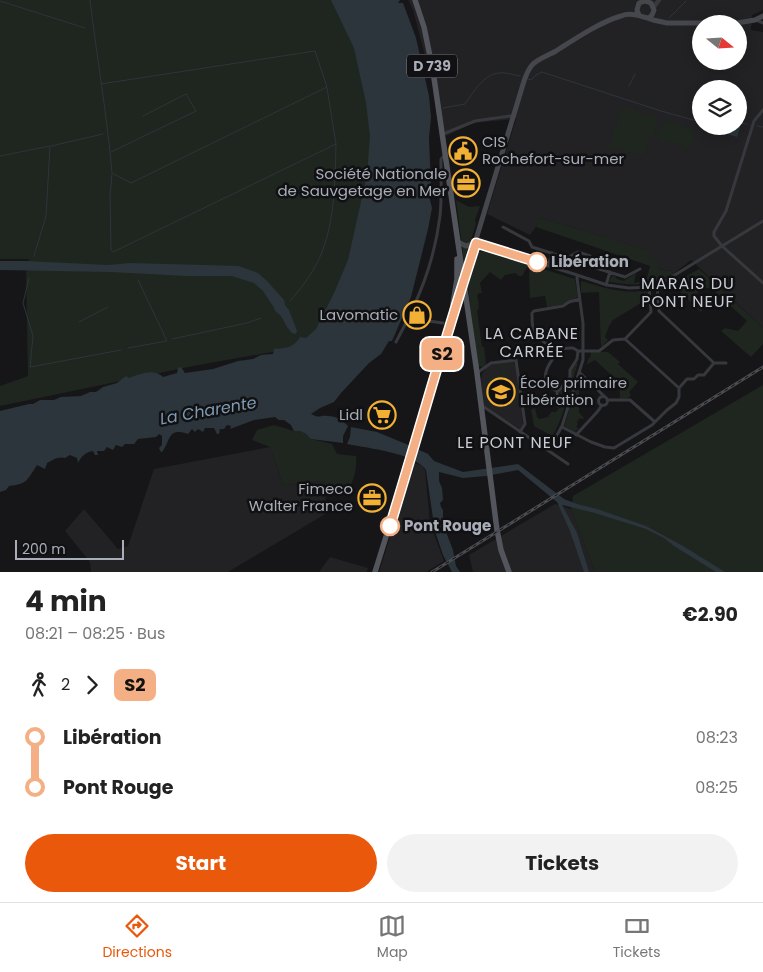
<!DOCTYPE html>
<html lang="en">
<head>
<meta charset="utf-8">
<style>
  body { margin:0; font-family:Poppins,sans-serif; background:#f2f2f2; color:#222; height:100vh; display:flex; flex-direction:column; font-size:19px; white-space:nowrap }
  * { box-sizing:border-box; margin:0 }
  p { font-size:16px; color:#767676 }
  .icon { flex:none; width:28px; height:28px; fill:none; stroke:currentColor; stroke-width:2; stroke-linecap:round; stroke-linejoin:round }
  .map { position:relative; height:572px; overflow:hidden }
  .side { display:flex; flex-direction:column; background:#fff; flex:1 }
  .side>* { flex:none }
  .badge { padding:0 10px; border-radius:8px; font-size:18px; line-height:32px }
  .needle { width:32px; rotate:108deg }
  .buttons { position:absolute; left:692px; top:15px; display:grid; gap:10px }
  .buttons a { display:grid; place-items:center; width:55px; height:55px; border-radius:50%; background:#fff; box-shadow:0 2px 12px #0003; font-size:25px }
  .scale { position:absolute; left:15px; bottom:12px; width:109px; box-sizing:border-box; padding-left:5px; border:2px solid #a8adb8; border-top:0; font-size:14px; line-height:18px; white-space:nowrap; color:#a8adb8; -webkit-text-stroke:4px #111113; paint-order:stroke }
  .map>.badge { position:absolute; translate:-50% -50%; box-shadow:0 0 0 2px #fff }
  .legs { display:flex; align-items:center; gap:8px; height:55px; padding:0 25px; font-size:16px }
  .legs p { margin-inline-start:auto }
  .summary { display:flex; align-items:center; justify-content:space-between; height:85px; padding:0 25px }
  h1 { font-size:28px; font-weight:700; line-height:38px }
  .cta { display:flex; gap:10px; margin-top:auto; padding:10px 25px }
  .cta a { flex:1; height:58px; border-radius:30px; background:#ea580c; color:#fff; font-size:20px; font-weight:700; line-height:58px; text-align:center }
  .cta a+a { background:#f2f2f2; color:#222 }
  ul { padding:0 25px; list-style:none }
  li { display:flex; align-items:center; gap:18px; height:50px; font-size:19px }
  li i { display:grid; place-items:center; width:8px; height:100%; margin:0 6px; background:currentColor }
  li i::after { content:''; width:12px; height:12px; margin:-6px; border:4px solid; border-radius:50%; background:#fff }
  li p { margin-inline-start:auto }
  li:first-child i { background:linear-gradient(#0000 50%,currentColor 0) }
  li:last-child i { background:linear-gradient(currentColor 50%,#0000 0) }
  .tabs { display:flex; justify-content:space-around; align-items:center; height:70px; border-top:1px solid #e0e0e0; background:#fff; font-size:14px; color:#767676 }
  .tabs a { display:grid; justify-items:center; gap:2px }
  .tabs .current { color:#ea580c }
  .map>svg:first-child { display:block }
  .built { fill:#222225; fill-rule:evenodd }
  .green { fill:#1e261f }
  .water { fill:#2c353c }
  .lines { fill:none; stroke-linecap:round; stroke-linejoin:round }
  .stream { stroke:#2c353c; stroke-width:1 }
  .minor { stroke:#37383d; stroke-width:3 }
  .tertiary { stroke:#37383d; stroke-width:4.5 }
  .secondary { stroke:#45474d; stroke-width:5 }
  .primary { stroke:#53555c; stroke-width:5.5 }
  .rail-casing { stroke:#4a4c52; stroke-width:3 }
  .rail { stroke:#111113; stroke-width:1; stroke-dasharray:4; stroke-linecap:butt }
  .line-1-casing { stroke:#fff; stroke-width:11 }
  .line-1 { stroke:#f4b084; stroke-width:8 }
  .stop-1-dot { fill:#fff; stroke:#f4b084; stroke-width:2.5 }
  .labels { text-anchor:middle; stroke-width:5; stroke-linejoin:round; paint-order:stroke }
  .shield { fill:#111113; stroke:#7b7e86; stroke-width:1 }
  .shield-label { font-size:14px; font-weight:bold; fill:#a8adb8 }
  .poi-label { font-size:15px; fill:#a8adb8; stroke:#111113; text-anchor:end }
  .stop-label { font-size:15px; font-weight:bold; fill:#a8adb8; stroke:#111113; text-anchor:start }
  .neighbourhood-label { font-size:16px; letter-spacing:1px; fill:#c9ccd4; stroke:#111113 }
  .water-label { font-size:16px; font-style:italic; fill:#7f9bb3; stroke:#111113 }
</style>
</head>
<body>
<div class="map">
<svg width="763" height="572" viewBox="0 0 763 572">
  <rect width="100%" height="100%" fill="#161618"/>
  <path class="built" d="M408 0H763V10L752 15 751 30 763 32V328L691 260 673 274 671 270 668 271 658 268 648 258 649 251 542 218 530 235 487 214 516 119 473 123 446 136 413 10ZM701 24H739V61H701ZM701 89H739V126H701Z
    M516 360 523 425 520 429 483 405 481 380 482 374 488 365Z
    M270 447 283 485 324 481 327 513 228 572H91L90 562 65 531 84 509 118 549 128 546 154 469Z
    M413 463 421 465 425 470 430 524 444 561 426 572H379Z
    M555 504 571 509 595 572H473L469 555Z
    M330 557 368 568 367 572H319Z"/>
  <path class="green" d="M0 0H345L375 70 362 265 306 346 193 366 0 406V386L28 376 26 273 29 259H0Z
    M622 107 655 116 657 118 653 137 649 138 644 156 609 147Z
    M668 121 694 130 695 133 689 149 682 147 683 145 666 141 665 142 656 140 663 122Z
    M456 200 469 207 480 206 475 220 476 224 464 261Z
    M542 218 650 251 648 258 659 261 658 268 668 271 671 270 673 274C651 286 635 286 610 282L609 281 612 276H615L617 279 624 281 636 273 634 283 646 281 650 266 536 227 539 220Z
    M487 251 529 264 522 276H519L515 273 505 275 501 280 490 272 480 283 482 293H479L477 296 478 298 479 309 477 310 482 347H484L486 364 483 367 478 366 468 287C469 275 473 262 479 252Z
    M530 265 575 279 578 297C568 303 559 306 547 307L545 296 530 298 529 276Z
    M699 269 763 328V344L751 357 721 331 725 328 738 331 747 321 711 288H702L696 294 706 306 701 312 680 292 683 278Z
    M581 281C602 287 624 295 646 290L648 292V302L641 303 613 320 609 326 605 337 608 340 601 347 599 292 581 293Z
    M591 352H608L620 362 618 364 638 382 629 392 631 395 628 398 620 399 619 382 595 360 586 365 589 358H590Z
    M576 363H578C572 381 562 424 552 436L534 426 531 410 535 408 537 417 540 419 548 417 551 412H556L561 406V403L563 402V394H560L559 392 570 379 571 370Z
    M505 364 506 374H507L510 396H505L501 401 493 396 492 388 496 387 495 378 502 373 501 365Z
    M579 378H581L584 382 579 389V412L584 418 582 419 580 418 577 422 578 424 576 427 579 428 575 432 564 426Z
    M763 385V572H595L571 509 573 496Z
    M274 425 294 431H300L306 434 311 439 332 444 337 454 356 456C357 467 355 480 348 489L325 488 324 481 283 485 270 447 252 440 257 430Z"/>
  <path class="water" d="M331 0H400L398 3H403L416 38 429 96 431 117 429 138 431 188 429 196 432 208 428 229 411 297 392 341H389L381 354 369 363 341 393 334 402 320 408 311 414C321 419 319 415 328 416 336 416 342 420 348 426L343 436V443L311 439 306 434 300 431H294L291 425 284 420H279L275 417 254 420 230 429 231 426 227 425 224 429H220L219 434H217L214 428H205L203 432 198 429 195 432 192 429 188 434C167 427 171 441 162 452H161L159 448 162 445V436L159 434 156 437 138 439 134 444H125L122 447 116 445 113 450 107 447 104 451H97L98 455H95L93 451C85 452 81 457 78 463L77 458 70 455 65 458C58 456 53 460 47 463L45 469 37 465C27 480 28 484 9 486L6 490 0 492V411L29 404H33L40 400H54L61 397 81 396 90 392H96L103 387 117 383 126 376 129 378C140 374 154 368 163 377L177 373 178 368 181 367 185 373 213 369 238 361 253 359 261 355 273 354 274 349C287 348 293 348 300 337L306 338 316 329 334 293 348 260 367 175 370 136 366 103 354 48Z
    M739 120 742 121 737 137 708 128V126H739Z
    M0 261H25L108 265 131 263 239 266 258 273 267 281 284 300 285 305 289 310 297 331 296 334 292 333 287 327 281 316 275 311 273 306 263 291 254 283 232 276H187L110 272 0 270Z
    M351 427 377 432 406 444 428 454 434 461 463 472 518 464 564 499 577 504 597 509 646 526 683 546 725 572H716L674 546 664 538 646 529 595 513 562 505 577 533 589 572H584L570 531 557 502 518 470 486 476 463 478 439 472V481L442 488 443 500 440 503 441 507 443 510V517L446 532 453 550 456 566 460 572H452L443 555 432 522 433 518 426 470C415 453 367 448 347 444L350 437Z"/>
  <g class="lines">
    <path class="stream" d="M90 0C97 58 107 115 112 173L131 183 327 87 315 51 101 84
      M0 1 85 28
      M669 18 686 1
      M528 79 531 80 536 75 542 72 661 111 697 121
      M629 86 635 74
      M443 108 465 104C473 93 484 73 500 73 506 72 514 75 520 76
      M739 123 747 124
      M757 126 763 127
      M51 146 103 134
      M111 152 196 111 186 94 143 116
      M0 156 50 146 46 216 34 256
      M112 174 110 196 111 250 113 252 336 144 327 88
      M29 278 23 303 33 336 30 367 121 350
      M290 301C300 290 308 279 315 267 335 231 335 184 336 144
      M79 322 108 307
      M172 339 247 323 261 318
      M128 348 167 341 138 280"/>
    <path class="minor" d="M756 20 763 23
      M763 110 754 121 726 211 714 232V236L722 246 763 283
      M443 134 475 121 510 116 513 117
      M503 227 529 241 532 247 567 258 578 252 590 256 596 268 625 277 640 269
      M476 243 577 275 607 285 629 288 649 287 660 284 763 221
      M548 266 552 253
      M606 285 610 272
      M657 285 659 311 714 363 704 375H698L694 379H687L679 388
      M649 287 651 312 625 339 679 388
      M410 316 413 319 443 323
      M396 342C418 301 434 264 440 216 442 198 441 178 441 159L443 157 446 156
      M557 349C552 348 537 338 534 333 532 328 532 319 532 313L534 311 563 306 569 302 580 299
      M557 349 571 348H573L578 351H599L613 340 625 339
      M557 349C555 360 543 367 546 380 548 386 552 389 557 391L558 406
      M714 363H726
      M579 372 605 397
      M477 373 491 363 516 360 525 424 520 432
      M558 391 560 389 570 377V370L577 359 578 351
      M598.5 401a4.5 4.5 0 1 1 9 0a4.5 4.5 0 1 1-9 0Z
      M607 400H630L655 422
      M481 405 568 464
      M562 427 591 442 605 447 614 448 652 425 667 410 676 403 679 397V388
      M576 435 598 411 602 405
      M547 450 551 446 562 426 583 360V323L577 278V275"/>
    <path class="tertiary" d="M654 7 659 0"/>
    <path class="secondary" d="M647 18 653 20 667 23H737L755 20 763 16
      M458 242 466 246 476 243
      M464 279 524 81C526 75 528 69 533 64 540 58 549 55 556 51 575 39 600 22 621 16 626 14 631 14 636 15 645 16 650 23 654 10L651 3 645 1 639 3 637 10 639 15"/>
    <path class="primary" d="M415 0 424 27 433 71 477 373 497 530 501 550 509 572
      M453 304 457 279V259
      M375 572 418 434 463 282"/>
    <g class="rail-casing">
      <path id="rail" d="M432 572 763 367"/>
    </g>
    <use href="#rail" class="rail"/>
  </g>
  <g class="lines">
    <g class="line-1-casing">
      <path id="line-1" d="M390 526C419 432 445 337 476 243L537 262"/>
    </g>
    <use href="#line-1" class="line-1"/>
  </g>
  <defs>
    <g id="civic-ring" transform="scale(1.4375)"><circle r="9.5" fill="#111113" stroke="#f2b134" stroke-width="1.5"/><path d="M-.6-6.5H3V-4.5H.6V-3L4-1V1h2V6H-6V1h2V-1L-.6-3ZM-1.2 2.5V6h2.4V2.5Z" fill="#f2b134"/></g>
    <g id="office-ring" transform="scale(1.4375)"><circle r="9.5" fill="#111113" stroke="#f2b134" stroke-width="1.5"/><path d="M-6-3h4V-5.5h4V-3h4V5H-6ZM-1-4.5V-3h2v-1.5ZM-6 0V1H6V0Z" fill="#f2b134"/></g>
    <g id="shop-ring" transform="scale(1.4375)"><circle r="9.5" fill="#111113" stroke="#f2b134" stroke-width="1.5"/><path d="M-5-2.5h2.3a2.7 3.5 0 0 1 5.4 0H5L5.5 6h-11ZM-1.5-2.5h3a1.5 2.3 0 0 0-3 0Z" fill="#f2b134"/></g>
    <g id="school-ring" transform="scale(1.4375)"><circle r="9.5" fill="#111113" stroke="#f2b134" stroke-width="1.5"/><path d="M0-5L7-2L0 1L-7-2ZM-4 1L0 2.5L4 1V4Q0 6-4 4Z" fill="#f2b134"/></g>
    <g id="supermarket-ring" transform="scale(1.4375)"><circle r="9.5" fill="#111113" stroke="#f2b134" stroke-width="1.5"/><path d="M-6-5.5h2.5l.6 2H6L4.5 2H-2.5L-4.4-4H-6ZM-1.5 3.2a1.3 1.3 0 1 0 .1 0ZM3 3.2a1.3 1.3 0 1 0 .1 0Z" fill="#f2b134"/></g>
  </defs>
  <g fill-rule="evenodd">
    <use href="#civic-ring" x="463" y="151"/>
    <use href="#office-ring" x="466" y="183"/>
    <use href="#shop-ring" x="417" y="315"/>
    <use href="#school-ring" x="501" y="392"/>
    <use href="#supermarket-ring" x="382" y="415"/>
    <use href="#office-ring" x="372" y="498"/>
  </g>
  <g class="stop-1-dot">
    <circle cx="537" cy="262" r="9"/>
    <circle cx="390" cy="526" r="9"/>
  </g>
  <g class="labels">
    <rect class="shield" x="407" y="54.5" width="50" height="23" rx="4"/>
    <g class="shield-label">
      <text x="432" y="71">D 739</text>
    </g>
    <g class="poi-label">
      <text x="482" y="147" text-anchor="start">CIS<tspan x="482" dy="17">Rochefort-sur-mer</tspan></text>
      <text x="447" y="179">Société Nationale<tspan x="447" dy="17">de Sauvgetage en Mer</tspan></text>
      <text x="398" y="320">Lavomatic</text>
      <text x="520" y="388" text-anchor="start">École primaire<tspan x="520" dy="17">Libération</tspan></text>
      <text x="363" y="420">Lidl</text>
      <text x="353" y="494">Fimeco<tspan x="353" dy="17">Walter France</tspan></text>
    </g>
    <g class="stop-label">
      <text x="551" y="267">Libération</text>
      <text x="404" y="531">Pont Rouge</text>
    </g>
    <g class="neighbourhood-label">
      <text x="688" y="289">MARAIS DU<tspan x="688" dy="18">PONT NEUF</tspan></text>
      <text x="532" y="339">LA CABANE<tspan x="532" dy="18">CARRÉE</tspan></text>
      <text x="515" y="448">LE PONT NEUF</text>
    </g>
    <g class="water-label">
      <text transform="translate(208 410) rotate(-10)" y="6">La Charente</text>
    </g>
  </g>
</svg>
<div class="buttons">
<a><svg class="needle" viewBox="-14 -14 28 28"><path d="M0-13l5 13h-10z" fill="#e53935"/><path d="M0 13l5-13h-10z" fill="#767676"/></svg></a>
<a><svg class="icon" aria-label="layers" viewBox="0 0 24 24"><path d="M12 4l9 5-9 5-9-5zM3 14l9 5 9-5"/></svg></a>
</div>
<div class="scale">200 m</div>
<b class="badge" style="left:442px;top:354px;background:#f4b084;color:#111">S2</b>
</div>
<section class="side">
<div class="summary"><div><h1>4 min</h1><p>08:21 – 08:25 · Bus</p></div><b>€2.90</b></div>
<div class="legs"><svg class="icon" aria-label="walk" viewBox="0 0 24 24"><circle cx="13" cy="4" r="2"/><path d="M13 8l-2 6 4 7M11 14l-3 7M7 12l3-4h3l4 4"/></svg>2<svg class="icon" aria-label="forward" viewBox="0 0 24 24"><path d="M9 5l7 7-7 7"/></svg><b class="badge" style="background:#f4b084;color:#111">S2</b></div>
<ul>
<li><i style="color:#f4b084"></i><b>Libération</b><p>08:23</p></li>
<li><i style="color:#f4b084"></i><b>Pont Rouge</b><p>08:25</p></li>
</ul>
<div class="cta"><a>Start</a><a>Tickets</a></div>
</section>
<nav class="tabs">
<a class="current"><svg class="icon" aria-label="directions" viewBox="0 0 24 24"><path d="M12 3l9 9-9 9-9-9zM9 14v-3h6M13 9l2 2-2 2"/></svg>Directions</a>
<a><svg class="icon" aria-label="map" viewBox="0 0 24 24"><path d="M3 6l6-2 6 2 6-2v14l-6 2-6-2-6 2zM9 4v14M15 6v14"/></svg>Map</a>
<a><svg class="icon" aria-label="tickets" viewBox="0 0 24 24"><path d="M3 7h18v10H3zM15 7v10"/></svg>Tickets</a>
</nav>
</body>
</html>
